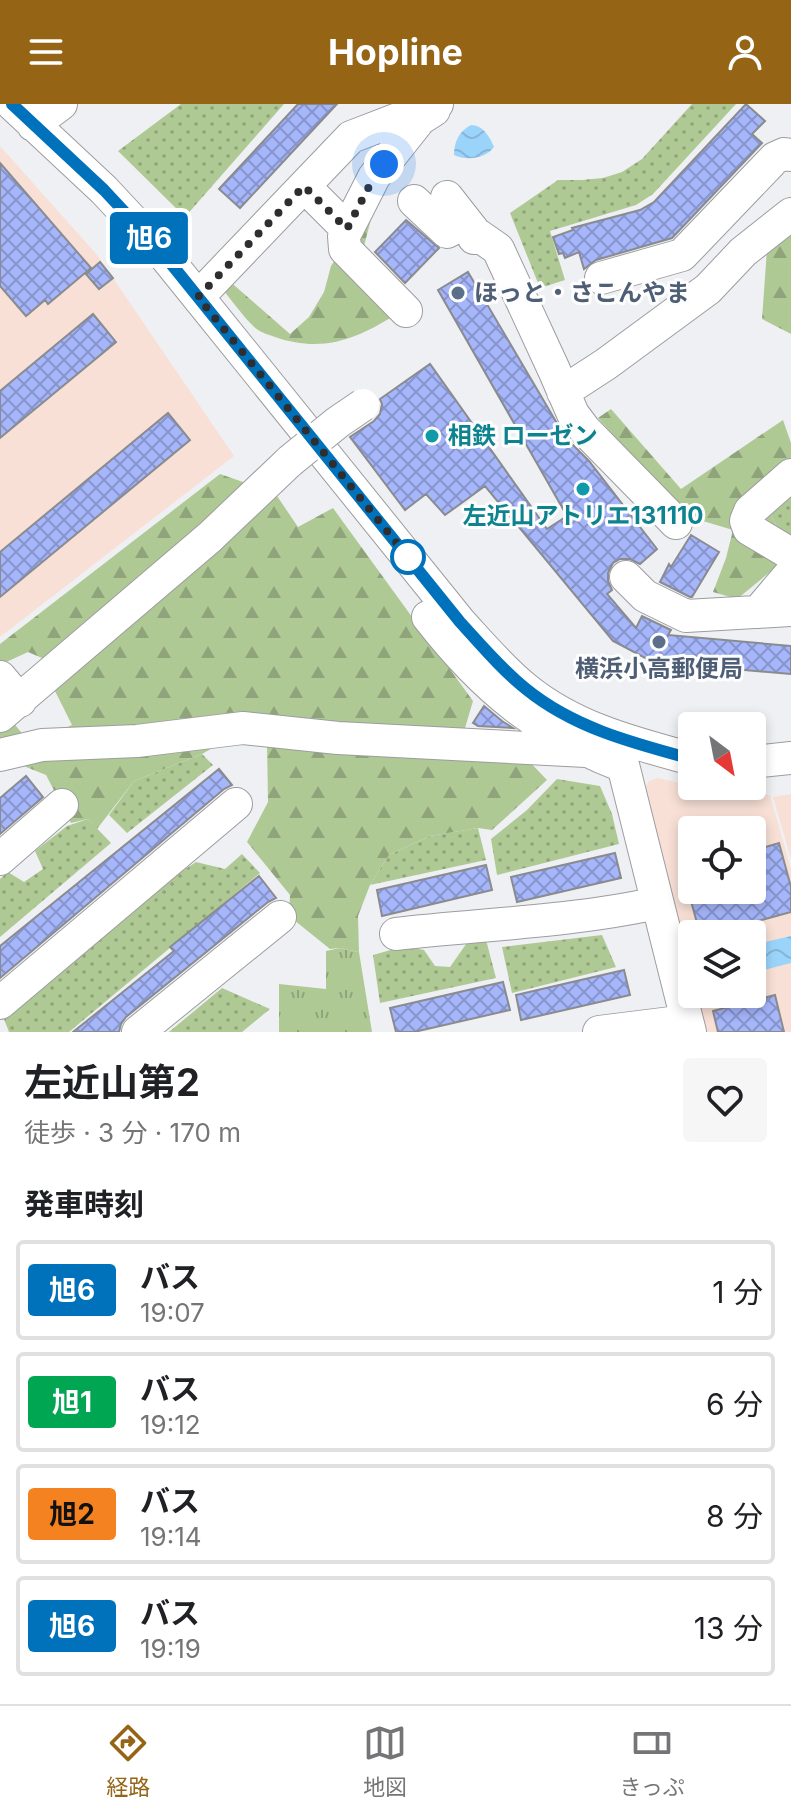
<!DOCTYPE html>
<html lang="ja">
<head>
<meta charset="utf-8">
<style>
  body { margin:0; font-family:Inter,"Noto Sans JP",sans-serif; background:#f6f6f6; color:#202124; height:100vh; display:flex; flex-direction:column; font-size:30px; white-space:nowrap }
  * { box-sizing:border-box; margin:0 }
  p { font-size:26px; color:#757577 }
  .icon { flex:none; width:44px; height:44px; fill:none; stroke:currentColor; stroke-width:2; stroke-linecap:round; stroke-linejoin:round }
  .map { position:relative; height:928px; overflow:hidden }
  .panel { display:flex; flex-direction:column; background:#fff; flex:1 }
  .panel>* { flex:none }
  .badge { padding:0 16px; border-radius:6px; font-size:28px; line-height:52px }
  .needle { width:52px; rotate:148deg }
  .tools { position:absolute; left:678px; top:608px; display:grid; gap:16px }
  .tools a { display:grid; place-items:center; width:88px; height:88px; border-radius:8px; background:#fff; box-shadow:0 4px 12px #0003; font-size:40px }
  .you { position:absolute; width:40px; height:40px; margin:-20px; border:6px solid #fff; border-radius:50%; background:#1a73e8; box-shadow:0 0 0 12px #1a73e833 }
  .map>.badge { position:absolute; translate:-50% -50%; box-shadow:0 0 0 4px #fff }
  h2 { padding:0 24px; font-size:30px; line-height:72px }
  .round { display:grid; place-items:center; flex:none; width:84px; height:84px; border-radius:8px; background:#f6f6f6 }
  .summary { display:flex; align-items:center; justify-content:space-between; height:136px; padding:0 24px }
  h1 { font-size:38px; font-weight:700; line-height:60px }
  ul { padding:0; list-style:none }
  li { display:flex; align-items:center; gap:24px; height:100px; margin:0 16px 12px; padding:0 8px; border:4px solid #e0e0e0; border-radius:8px }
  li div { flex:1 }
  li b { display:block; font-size:30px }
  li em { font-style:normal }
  li .badge { min-width:88px; font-weight:700; text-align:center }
  header { display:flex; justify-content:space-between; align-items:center; height:104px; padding:0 24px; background:#956415; color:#fff; font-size:36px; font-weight:700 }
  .tab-bar { display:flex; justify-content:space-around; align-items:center; height:112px; border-top:2px solid #e0e0e0; background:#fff; font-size:22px; color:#757577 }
  .tab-bar a { display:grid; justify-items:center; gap:4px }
  .tab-bar .on { color:#956415 }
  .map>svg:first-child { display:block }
  .education { fill:#f8e0d6; fill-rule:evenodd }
  .grass { fill:url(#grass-dots) }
  .forest { fill:url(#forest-firs) }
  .park { fill:url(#park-tufts) }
  .water { fill:url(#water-waves) }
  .building { fill:url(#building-cross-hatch); stroke:#8a8b8f; stroke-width:2 }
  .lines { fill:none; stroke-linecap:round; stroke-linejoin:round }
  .minor-casing { stroke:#9c9da0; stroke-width:34 }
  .minor { stroke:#fff; stroke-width:32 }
  .minor-bridge-casing { stroke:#9c9da0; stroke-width:34; stroke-linecap:butt }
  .minor-bridge { stroke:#fff; stroke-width:32 }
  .line-casing { stroke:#fff; stroke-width:18 }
  .line { stroke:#0072bc; stroke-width:12 }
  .walk { stroke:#2e2e30; stroke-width:8; stroke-dasharray:0 14.4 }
  .service-dot { fill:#5c6f8a; stroke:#fdfdfe; stroke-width:3 }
  .culture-dot { fill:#0f9aa8; stroke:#fdfdfe; stroke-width:3 }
  .stop-dot { fill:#fff; stroke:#0072bc; stroke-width:4 }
  .labels { text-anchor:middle; stroke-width:6; stroke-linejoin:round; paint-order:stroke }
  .service-label { font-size:24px; font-weight:bold; fill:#4e5e75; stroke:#fdfdfe; text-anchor:start }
  .culture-label { font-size:24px; font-weight:bold; fill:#0d838f; stroke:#fdfdfe; text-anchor:start }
</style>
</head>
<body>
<header><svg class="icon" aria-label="menu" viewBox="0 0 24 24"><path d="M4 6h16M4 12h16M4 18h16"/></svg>Hopline<svg class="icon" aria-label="person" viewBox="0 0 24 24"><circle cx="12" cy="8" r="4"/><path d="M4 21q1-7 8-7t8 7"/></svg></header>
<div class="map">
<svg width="791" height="928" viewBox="0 0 791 928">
  <defs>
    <pattern id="grass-dots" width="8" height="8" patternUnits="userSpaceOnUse" patternTransform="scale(2)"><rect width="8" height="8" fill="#afc995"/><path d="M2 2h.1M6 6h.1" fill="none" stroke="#8fa47a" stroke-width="1.8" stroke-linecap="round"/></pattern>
    <pattern id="forest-firs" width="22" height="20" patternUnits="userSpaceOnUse" patternTransform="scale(2)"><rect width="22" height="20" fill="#afc995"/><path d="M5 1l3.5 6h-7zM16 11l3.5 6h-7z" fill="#8fa47a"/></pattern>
    <pattern id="park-tufts" width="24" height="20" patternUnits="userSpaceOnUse" patternTransform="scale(2)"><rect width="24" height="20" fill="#afc995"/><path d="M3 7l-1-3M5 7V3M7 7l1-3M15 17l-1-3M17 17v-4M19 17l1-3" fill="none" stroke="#8fa47a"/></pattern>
    <pattern id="water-waves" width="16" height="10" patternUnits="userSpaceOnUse" patternTransform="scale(2)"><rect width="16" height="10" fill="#9bd4fb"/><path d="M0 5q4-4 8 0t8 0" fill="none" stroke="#86b6d7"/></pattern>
    <pattern id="building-cross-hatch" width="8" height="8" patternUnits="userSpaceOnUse" patternTransform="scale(2)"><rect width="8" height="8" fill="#a5b6fb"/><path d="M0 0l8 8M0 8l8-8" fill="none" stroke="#8794cc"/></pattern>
  </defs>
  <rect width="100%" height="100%" fill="#eff0f3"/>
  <path class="education" d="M0 42 98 152 234 352 0 533Z
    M658 674 692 682 770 691 791 765V928H703L694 890H752V830H692V839L685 841 644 685 649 677ZM692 726H752V786H692Z
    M791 690V755L773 693Z"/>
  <path class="grass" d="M181 0H284L185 113 118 47Z
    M692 0H736L653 90 636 101 550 127 565 176 540 184 510 109 558 76H582L603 74 622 68 642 55Z
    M791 382V441L782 432 770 409Z
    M202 650 213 661 127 729 109 711 134 677Z
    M557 675 600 682 612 710 619 740 497 771 491 735 527 706Z
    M88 715 111 739 0 833V775L8 768 24 778 43 765 35 747 67 722Z
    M478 724 486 756 370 781 389 751 430 732Z
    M242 750 260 769 69 928H9L4 915 164 779 196 758 225 765Z
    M602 831 616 863 512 889 502 843Z
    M485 832 496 874 380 899 373 851 405 842 424 846 435 862 450 863 469 836Z
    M222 884 270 905 242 928H169Z"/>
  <path class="forest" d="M381 95 371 115 361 154 400 208C359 234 324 250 275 233 270 231 262 229 258 226 248 219 229 193 221 183L227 175 290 230 309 213 324 188 331 162 351 131Z
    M791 126V230L762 215 767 145Z
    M611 305 681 385 783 316 791 339V371L770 409 782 432 781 459 737 495 713 488 726 454 733 426 686 412 598 314Z
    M220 370 275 389 298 423 333 404 473 597 465 624 524 652 547 676 492 726 478 724 430 732 389 751 370 781 358 812 359 848 340 844 330 845 289 812 290 791 247 738 268 698 267 639 223 638 202 650 134 677 97 725 88 715 71 719 46 671 9 656 0 662V623L11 616 30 639 72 621 53 583 49 557 28 548 0 561V540Z"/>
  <path class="park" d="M340 844 359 848 372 928H279V880L326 885V847Z"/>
  <path class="water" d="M471 21C483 21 490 33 494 43 485 55 467 57 454 51 454 38 459 27 471 21Z
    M791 832V859L752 869V841Z"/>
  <path class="building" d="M298 0H337L240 104 219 85Z
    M746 0 765 17 752 30 762 39 672 134 596 156 584 165 579 148 565 154 563 149 559 150 553 133 573 126 572 124 640 106 654 98Z
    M0 59 91 164 48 200 45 196 26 212 0 182Z
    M406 116 439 144 405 179 375 148Z
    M100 158 113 174 99 185 86 170Z
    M468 168 558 321 571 339 589 357 657 445 640 460 630 455H620L613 459 608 469V477L612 486 607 490 636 524 642 512 671 526 668 531 791 542V570L675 560 672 568 613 537 485 382 445 411 426 390 405 406 350 333 374 317 380 310 382 300 380 295 430 260 547 425 567 412 438 186Z
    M93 210 116 238 0 334V287Z
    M168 309 190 336 0 493V448Z
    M691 431 719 448 692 493H690L660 478 669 460 671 463Z
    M484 602 502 617 513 624 478 622 473 619Z
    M219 665 232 681 224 685 0 874V842Z
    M26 672 43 693 0 730V694Z
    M779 739 791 783V808L710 830H700L688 786H752V747Z
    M615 749 621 774 517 798 511 773Z
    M486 761 492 786 382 812 377 786Z
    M259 772 276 794 268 798 126 913 121 920 119 928H73L174 847 170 843Z
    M624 866 630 891 521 916 516 891Z
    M503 878 510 906 414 928H396L390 904Z
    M775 891 784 928H718L713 907Z"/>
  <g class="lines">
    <g class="minor-casing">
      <path id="minor" d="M12 0 104 86 160 146 460 518C481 541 502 566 526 585 574 624 633 639 692 655
        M33 21 61 0
        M304 82 347 125
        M447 93 476 130 474 134
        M414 97 447 128 462 120 498 145 554 266 573 310 585 326 676 419
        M601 174 682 151 775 54 784 50 791 51
        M198 193 351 33 437 0
        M406 207 345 145 344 132 374 73 420 15 434 6
        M563 288 606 260 708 185 743 148 791 110
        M791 371 750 407 746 417 749 425 791 450
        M626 473 645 492 686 512 791 506
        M758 508 791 469
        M428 513C483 584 539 630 623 662
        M0 573 20 597
        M0 612 210 433 290 357
        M618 641 690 928
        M0 651 42 641 137 637 243 624 338 634 586 647
        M752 658 791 654
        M0 755 62 701
        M396 830C483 820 571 818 657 799
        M0 899 236 700
        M138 928 280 813
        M599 928 687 917"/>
    </g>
    <use href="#minor" class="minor"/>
    <g class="minor-bridge-casing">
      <path id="minor-bridge" d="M290 357 338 318 363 301"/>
    </g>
    <use href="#minor-bridge" class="minor-bridge"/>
  </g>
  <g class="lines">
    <g class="line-casing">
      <path id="line" d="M12 0 104 86 160 146 460 518C481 541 502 566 526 585 574 624 633 639 692 655"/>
    </g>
    <use href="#line" class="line"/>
    <path class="walk" d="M384 60 374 73 347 125 304 82 198 193 408 453"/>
  </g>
  <g class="service-dot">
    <circle cx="458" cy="189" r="8"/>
    <circle cx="659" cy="538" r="8"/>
  </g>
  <g class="culture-dot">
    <circle cx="432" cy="332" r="8"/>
    <circle cx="583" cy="385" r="8"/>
  </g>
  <circle class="stop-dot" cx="408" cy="453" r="16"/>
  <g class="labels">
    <g class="service-label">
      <text x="474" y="197">ほっと・さこんやま</text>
      <text x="659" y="573" text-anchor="middle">横浜小高郵便局</text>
    </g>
    <g class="culture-label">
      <text x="448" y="340">相鉄 ローゼン</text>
      <text x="583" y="420" text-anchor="middle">左近山アトリエ131110</text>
    </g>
  </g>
</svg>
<div class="tools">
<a><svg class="needle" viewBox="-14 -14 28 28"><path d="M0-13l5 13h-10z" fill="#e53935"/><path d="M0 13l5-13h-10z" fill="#757577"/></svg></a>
<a><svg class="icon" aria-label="locate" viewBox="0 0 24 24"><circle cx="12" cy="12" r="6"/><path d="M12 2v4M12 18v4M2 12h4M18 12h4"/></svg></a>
<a><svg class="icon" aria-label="layers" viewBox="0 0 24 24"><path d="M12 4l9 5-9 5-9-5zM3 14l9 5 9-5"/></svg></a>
</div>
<div class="you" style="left:384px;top:60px"></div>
<b class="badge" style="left:149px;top:134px;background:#0072bc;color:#fff">旭6</b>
</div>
<section class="panel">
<div class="summary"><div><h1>左近山第2</h1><p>徒歩 · 3 分 · 170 m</p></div><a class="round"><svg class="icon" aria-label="heart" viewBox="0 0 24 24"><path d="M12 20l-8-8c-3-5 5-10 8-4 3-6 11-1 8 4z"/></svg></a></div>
<h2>発車時刻</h2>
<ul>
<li><span class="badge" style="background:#0072bc;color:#fff">旭6</span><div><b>バス</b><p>19:07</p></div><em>1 分</em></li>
<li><span class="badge" style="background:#00a651;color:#fff">旭1</span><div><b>バス</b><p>19:12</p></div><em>6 分</em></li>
<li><span class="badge" style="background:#f58220;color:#111">旭2</span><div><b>バス</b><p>19:14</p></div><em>8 分</em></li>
<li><span class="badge" style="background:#0072bc;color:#fff">旭6</span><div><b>バス</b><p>19:19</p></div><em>13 分</em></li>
</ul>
</section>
<nav class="tab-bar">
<a class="on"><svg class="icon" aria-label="directions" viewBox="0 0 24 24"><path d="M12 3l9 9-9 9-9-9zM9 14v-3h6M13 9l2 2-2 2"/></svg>経路</a>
<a><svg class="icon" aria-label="map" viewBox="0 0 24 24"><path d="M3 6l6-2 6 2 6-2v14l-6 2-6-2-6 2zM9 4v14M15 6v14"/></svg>地図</a>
<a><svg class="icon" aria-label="tickets" viewBox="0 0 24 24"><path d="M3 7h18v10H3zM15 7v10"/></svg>きっぷ</a>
</nav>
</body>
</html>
